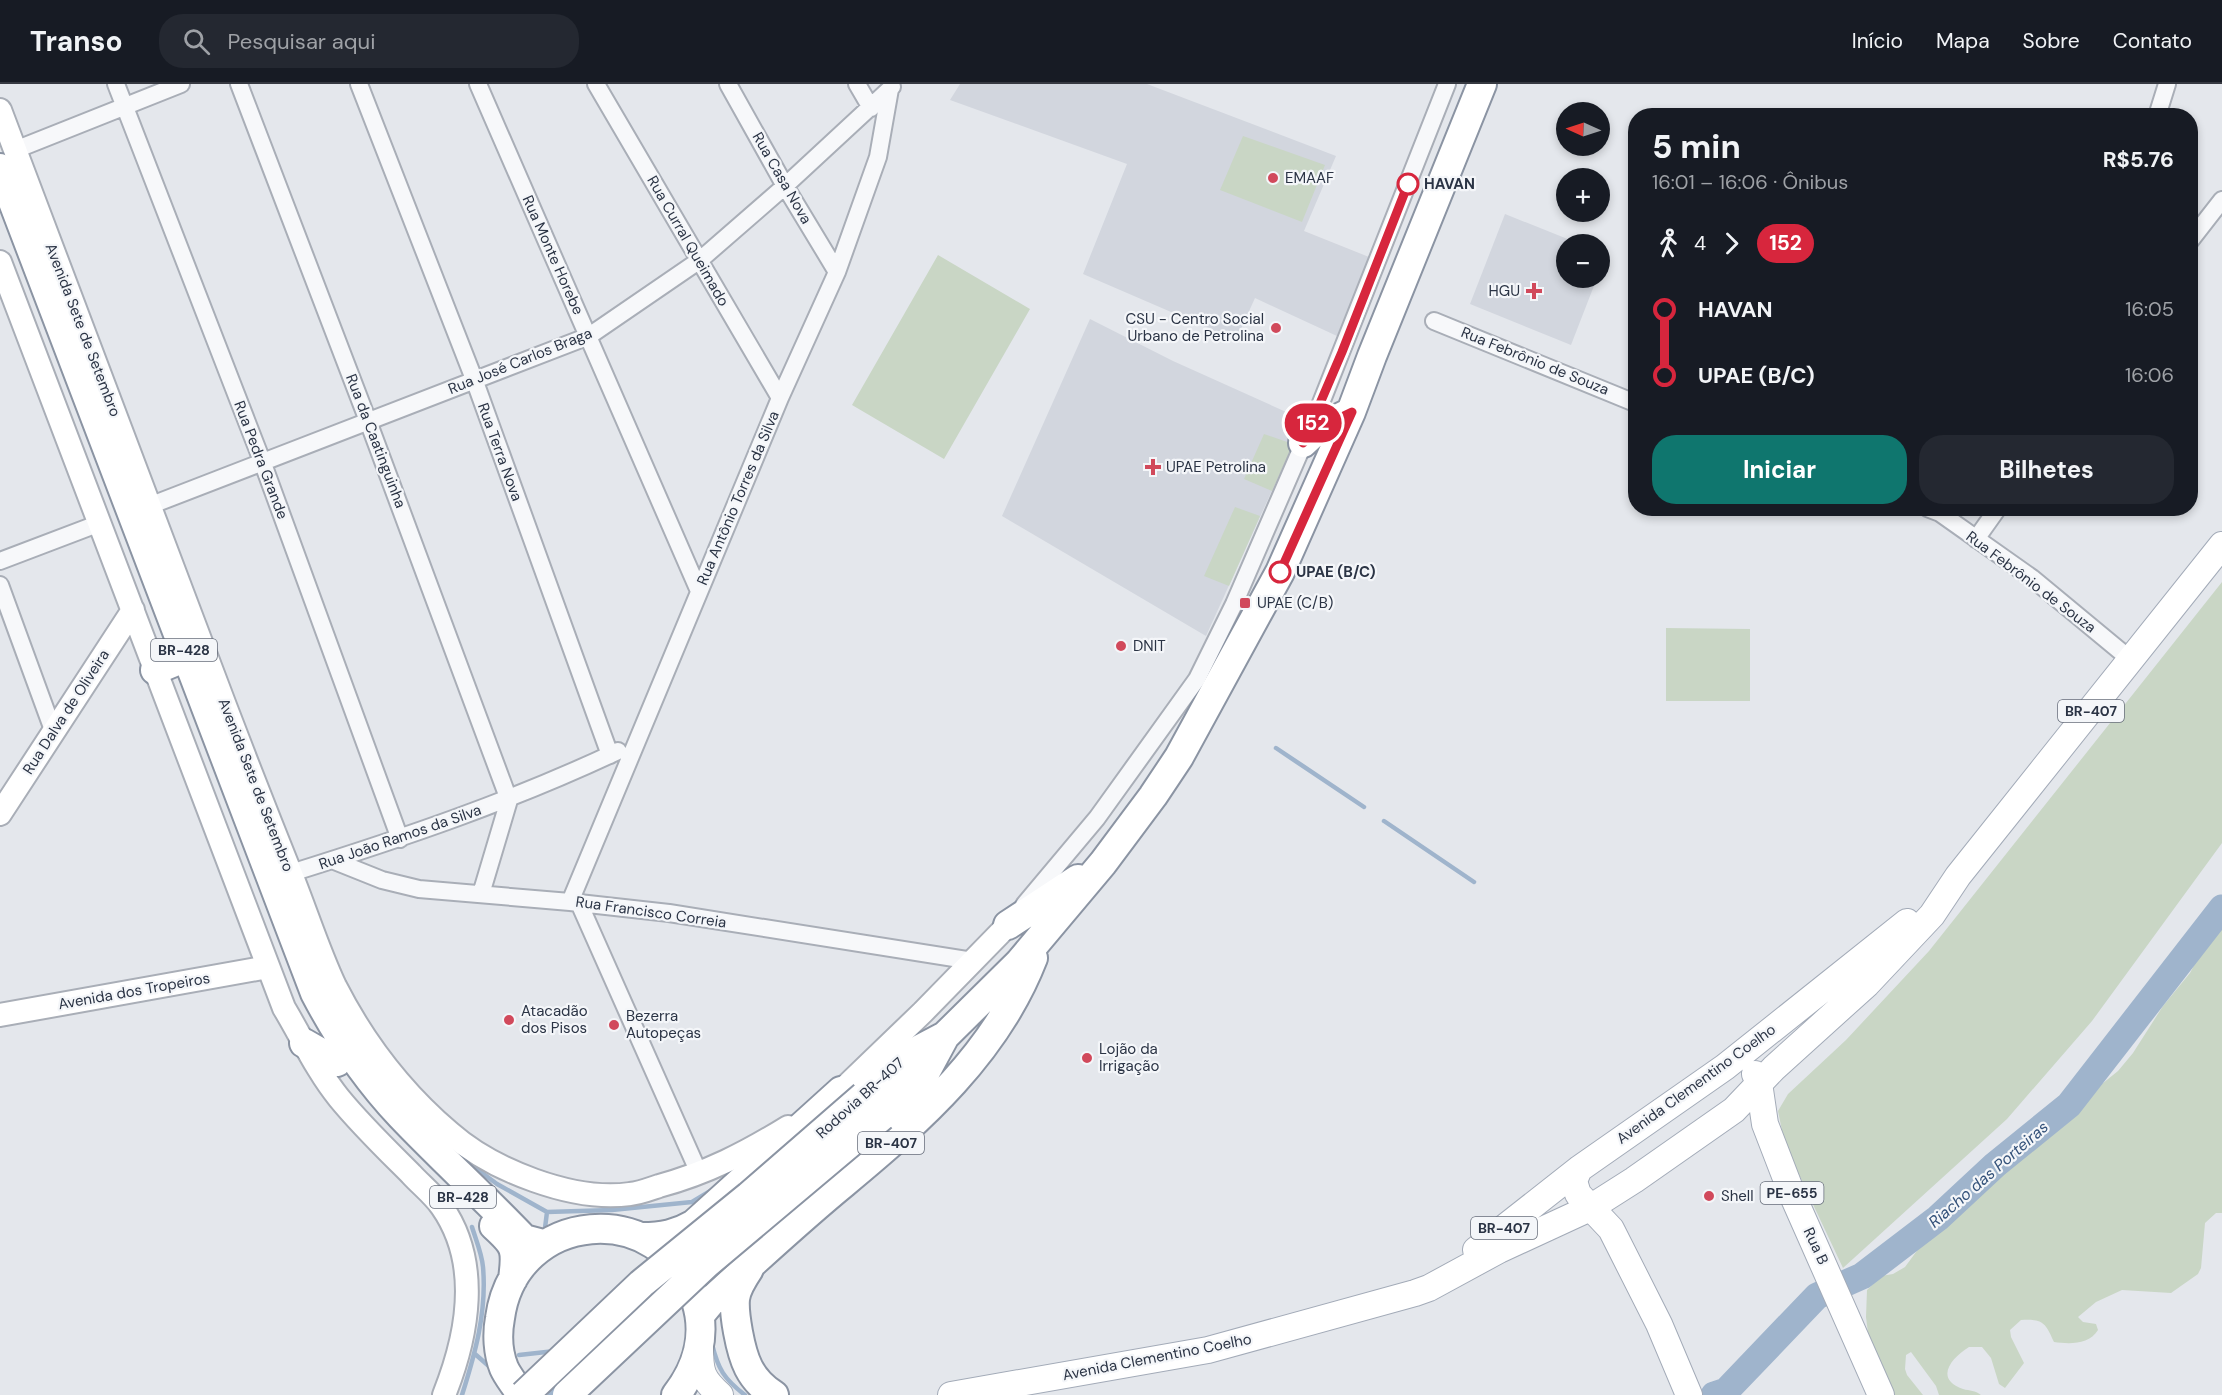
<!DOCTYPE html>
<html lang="pt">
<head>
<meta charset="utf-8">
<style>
  body { margin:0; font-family:"DM Sans",sans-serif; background:#242831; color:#f1f3f6; height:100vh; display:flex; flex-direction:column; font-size:22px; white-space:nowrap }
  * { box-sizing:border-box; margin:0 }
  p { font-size:20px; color:#9ea1a6 }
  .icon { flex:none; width:33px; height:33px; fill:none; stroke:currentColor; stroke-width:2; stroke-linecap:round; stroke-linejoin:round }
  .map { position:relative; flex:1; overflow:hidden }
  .panel { position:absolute; left:1628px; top:24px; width:570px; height:408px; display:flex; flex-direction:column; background:#171b24; border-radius:24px; box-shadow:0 3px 9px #0003 }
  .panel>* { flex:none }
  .badge { padding:0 12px; border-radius:20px; font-size:21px; line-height:39px }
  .needle { width:39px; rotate:273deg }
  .tools { position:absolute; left:1556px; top:18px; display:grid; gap:12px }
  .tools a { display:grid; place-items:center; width:54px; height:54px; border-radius:50%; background:#171b24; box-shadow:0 3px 9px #0003; font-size:30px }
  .map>.badge { position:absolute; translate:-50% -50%; box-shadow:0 0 0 3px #fff }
  .legs { display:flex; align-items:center; gap:9px; height:66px; padding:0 24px; font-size:20px }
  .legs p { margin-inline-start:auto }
  .summary { display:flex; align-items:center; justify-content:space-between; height:102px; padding:0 24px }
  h1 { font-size:33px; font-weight:700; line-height:45px }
  .cta { display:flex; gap:12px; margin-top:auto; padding:12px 24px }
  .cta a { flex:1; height:69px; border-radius:24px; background:#0f766e; color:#fff; font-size:24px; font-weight:700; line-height:69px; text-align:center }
  .cta a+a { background:#242831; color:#f1f3f6 }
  ul { padding:0 24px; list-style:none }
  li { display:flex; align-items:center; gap:21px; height:66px; font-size:22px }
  li i { display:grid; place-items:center; width:9px; height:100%; margin:0 8px; background:currentColor }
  li i::after { content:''; width:15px; height:15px; margin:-8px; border:4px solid; border-radius:50%; background:#171b24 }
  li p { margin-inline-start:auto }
  li:first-child i { background:linear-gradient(#0000 50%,currentColor 0) }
  li:last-child i { background:linear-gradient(currentColor 50%,#0000 0) }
  header { display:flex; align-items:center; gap:36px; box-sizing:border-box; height:84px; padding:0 30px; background:#171b24; border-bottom:2px solid #363941 }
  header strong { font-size:28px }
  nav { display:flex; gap:33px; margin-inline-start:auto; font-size:21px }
  .search { width:420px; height:54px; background:#242831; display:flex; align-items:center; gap:15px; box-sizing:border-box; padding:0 21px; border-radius:24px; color:#9ea1a6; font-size:22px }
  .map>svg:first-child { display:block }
  .built { fill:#d2d6de }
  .green { fill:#c9d6c5 }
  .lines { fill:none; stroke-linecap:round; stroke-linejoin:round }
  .stream { stroke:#9fb4cc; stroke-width:4.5 }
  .river { stroke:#9fb4cc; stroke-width:27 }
  .street-casing { stroke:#a9aeb7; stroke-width:20 }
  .secondary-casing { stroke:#a9aeb7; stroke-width:26 }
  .primary-casing { stroke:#a3abb8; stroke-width:28 }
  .highway-casing { stroke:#8b94a3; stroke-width:32 }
  .street { stroke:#f7f8fa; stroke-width:16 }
  .secondary { stroke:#fff; stroke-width:22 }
  .primary { stroke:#fff; stroke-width:26 }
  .highway { stroke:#fff; stroke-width:28 }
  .highway-bridge-casing { stroke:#8b94a3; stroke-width:32; stroke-linecap:butt }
  .highway-bridge { stroke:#fff; stroke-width:28 }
  .line-1-casing { stroke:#fff; stroke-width:14 }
  .line-1 { stroke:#d7263d; stroke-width:9 }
  .poi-dot { fill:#d1495b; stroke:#f4f6f9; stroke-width:2 }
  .stop-1-dot { fill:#fff; stroke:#d7263d; stroke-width:3 }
  .labels { text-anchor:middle; stroke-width:4.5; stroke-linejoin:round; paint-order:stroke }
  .shield { fill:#f4f6f9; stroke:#676e7b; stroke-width:1.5 }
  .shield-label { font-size:14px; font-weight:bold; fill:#2b3445 }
  .street-label { font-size:15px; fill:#2b3445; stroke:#f4f6f9 }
  .poi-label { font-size:15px; fill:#2b3445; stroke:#f4f6f9; text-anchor:start }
  .stop-label { font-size:15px; font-weight:bold; fill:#2b3445; stroke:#f4f6f9; text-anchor:start }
  .water-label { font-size:16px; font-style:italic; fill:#34527a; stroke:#f4f6f9 }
</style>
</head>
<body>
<header>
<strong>Transo</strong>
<div class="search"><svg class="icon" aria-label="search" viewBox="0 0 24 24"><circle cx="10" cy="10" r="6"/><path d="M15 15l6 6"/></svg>Pesquisar aqui</div>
<nav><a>Início</a><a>Mapa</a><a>Sobre</a><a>Contato</a></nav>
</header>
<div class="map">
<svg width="2222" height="1311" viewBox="0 0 2222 1311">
  <rect width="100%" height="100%" fill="#e4e7ec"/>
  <path class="built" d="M960 0H1147L1336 72 1304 147 1369 173 1337 252 1255 214 1236 256 1083 190 1127 80 950 16Z
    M1505 130 1580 160H1566V194H1597L1571 261 1470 220Z
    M1090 235 1173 277 1304 336 1206 552 1002 432Z"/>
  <path class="green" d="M1243 52 1325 81 1302 138 1220 106Z
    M938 171 1030 225 944 375 852 321Z
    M1264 350 1293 360 1272 407 1244 395Z
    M1235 423 1260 432 1229 502 1204 492Z
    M2222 498V759L2092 937 2007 1035 1843 1184 1785 1061 1778 1027 1788 1010 1846 956 1929 867Z
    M1666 544 1750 545V617H1666Z
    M2222 837V1129H2216L2205 1139 2201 1184 2198 1190 2171 1209 2122 1206 2096 1218 2078 1233 2083 1238 2096 1240 2098 1246C2089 1261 2069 1260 2054 1258 2045 1238 2043 1235 2021 1236L2010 1246 2011 1253 2024 1279 2005 1304 1999 1300 1991 1274 1982 1263H1969C1951 1274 1934 1295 1963 1305 1970 1307 1975 1306 1981 1311H1939L1936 1302 1911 1268 1906 1271 1905 1285 1907 1291 1923 1311H1892L1870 1265 1866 1233 1867 1206 1881 1192 1893 1190 1905 1183 1930 1149 1949 1129 1972 1112 1982 1101 2016 1078 2046 1045 2118 987 2133 969 2163 922 2190 889 2214 843Z"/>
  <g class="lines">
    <path class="stream" d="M1276 664 1364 723
      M1384 737 1474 798
      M466 1077 497 1100 547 1128 612 1126 692 1118 712 1106
      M544 1152 547 1128
      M712 1260C718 1285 724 1295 745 1311
      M475 1270 491 1284
      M519 1271 555 1267
      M462 1311C475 1270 487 1228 483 1183 482 1170 476 1156 472 1143
      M550 1311 562 1293"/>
    <path class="river" d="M1714 1311 1726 1307 1817 1212 1862 1192 1938 1134 1995 1081 2069 1021 2222 824"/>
    <g class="street-casing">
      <path id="street" d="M116 0 262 377 400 755
        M239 0 368 337 509 716 481 810
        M359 0 474 295 610 671
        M478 0 699 507
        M596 0 780 314
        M728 0 785 102 837 188
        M857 0 871 24
        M2157 32 2167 0
        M15 66 181 0
        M2190 157 2222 116
        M1434 237 1635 319
        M149 422 589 252 700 176 785 102 892 3
        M1927 424 1940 429 2032 494 2131 576
        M1976 455 1998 424
        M0 477 100 439
        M0 501 53 646
        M332 776 382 796 419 805 570 818 669 829 973 877
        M291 789C403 754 512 717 618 667
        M570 818 780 314 837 188 878 73 890 5
        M579 819 699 1089
        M1024 821 1097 734 1197 595 1234 520 1319 324 1447 0"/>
    </g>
    <g class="secondary-casing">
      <path id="secondary" d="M0 26C69 209 137 392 207 574 234 646 262 718 291 790 306 827 318 866 335 902 363 957 403 1009 450 1049 492 1086 573 1118 630 1110 640 1109 650 1105 659 1102 707 1089 746 1069 788 1043
        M0 178 284 924C302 954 317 987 339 1014 361 1041 386 1065 411 1090 421 1101 434 1111 442 1123 481 1179 468 1251 444 1311
        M0 730 133 526
        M0 931 268 883
        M828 1017 841 1007 923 928 1008 841"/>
    </g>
    <g class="primary-casing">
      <path id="primary" d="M1755 990 1759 999 1765 1040 1792 1110 1881 1311
        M1579 1085 1574 1097 1578 1110 1611 1145 1659 1240 1689 1311
        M1476 1166 1579 1085 1725 983 1907 838
        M700 1264C700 1288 702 1295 720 1311
        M951 1311 1208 1266 1415 1209 1429 1204 1499 1166 1590 1124 1634 1096 1734 1026 1774 984 1867 900 1932 831 1958 792 2222 461"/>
    </g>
    <g class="highway-casing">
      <path id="highway" d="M0 84 315 909C338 953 367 996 401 1032 441 1074 484 1113 524 1155L543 1160
        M1303 359 1319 344 1351 328
        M155 586 172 579
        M1008 841 1078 795
        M304 959 337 978
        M864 1012 907 972 945 952
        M882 1032 924 991 945 952 1019 879 1103 779 1153 712 1179 673 1280 488 1351 328 1372 272 1482 0
        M494 1142C516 1162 517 1165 513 1195
        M642 1153C662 1153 677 1150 694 1140L841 1007
        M749 1185C743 1194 736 1205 735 1215 734 1226 736 1237 738 1248 743 1275 749 1295 774 1311
        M700 1231 714 1214C757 1175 800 1135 844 1099 921 1035 996 969 1033 874
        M521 1311C516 1302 508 1293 504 1284 498 1269 497 1250 500 1234 515 1125 662 1112 696 1217 707 1251 697 1284 676 1311"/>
    </g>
    <use href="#street" class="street"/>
    <use href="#secondary" class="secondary"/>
    <use href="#primary" class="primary"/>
    <use href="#highway" class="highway"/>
    <g class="highway-bridge-casing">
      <path id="highway-bridge" d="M524 1311 641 1200 749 1112 864 1012
        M567 1311 706 1180 882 1032"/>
    </g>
    <use href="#highway-bridge" class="highway-bridge"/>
  </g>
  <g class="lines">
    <g class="line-1-casing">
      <path id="line-1" d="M1280 488 1352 328 1319 344 1303 359 1342 268 1408 100"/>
    </g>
    <use href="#line-1" class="line-1"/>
  </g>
  <g class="poi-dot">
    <circle cx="1273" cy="94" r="6"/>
    <path d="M1531 198h6v6h6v6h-6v6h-6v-6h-6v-6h6z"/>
    <circle cx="1276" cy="244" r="6"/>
    <path d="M1150 374h6v6h6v6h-6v6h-6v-6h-6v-6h6z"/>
    <rect x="1239" y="513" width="12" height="12" rx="3"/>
    <circle cx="1121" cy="562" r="6"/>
    <circle cx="509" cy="936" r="6"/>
    <circle cx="614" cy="941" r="6"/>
    <circle cx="1087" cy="974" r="6"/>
    <circle cx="1709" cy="1112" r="6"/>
  </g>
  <g class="stop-1-dot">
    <circle cx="1408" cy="100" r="10"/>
    <circle cx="1280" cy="488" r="10"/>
  </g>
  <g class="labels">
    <g class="shield">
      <rect x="151" y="555" width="66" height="22" rx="4.5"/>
      <rect x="2058" y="616" width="66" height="22" rx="4.5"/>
      <rect x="858" y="1048" width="66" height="22" rx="4.5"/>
      <rect x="1760.5" y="1098" width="63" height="22" rx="4.5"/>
      <rect x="430" y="1102" width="66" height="22" rx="4.5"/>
      <rect x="1471" y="1133" width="66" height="22" rx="4.5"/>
    </g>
    <g class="shield-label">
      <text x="184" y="571">BR-428</text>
      <text x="2091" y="632">BR-407</text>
      <text x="891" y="1064">BR-407</text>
      <text x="1792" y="1114">PE-655</text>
      <text x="463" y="1118">BR-428</text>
      <text x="1504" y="1149">BR-407</text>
    </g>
    <g class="street-label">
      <text transform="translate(782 94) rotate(60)" y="5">Rua Casa Nova</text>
      <text transform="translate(688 157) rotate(60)" y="5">Rua Curral Queimado</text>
      <text transform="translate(553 171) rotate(66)" y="5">Rua Monte Horebe</text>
      <text transform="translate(83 246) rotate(69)" y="5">Avenida Sete de Setembro</text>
      <text transform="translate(520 277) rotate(-22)" y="5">Rua José Carlos Braga</text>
      <text transform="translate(1535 277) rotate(22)" y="5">Rua Febrônio de Souza</text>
      <text transform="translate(376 357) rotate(69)" y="5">Rua da Caatinguinha</text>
      <text transform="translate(500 368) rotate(70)" y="5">Rua Terra Nova</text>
      <text transform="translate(261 376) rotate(69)" y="5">Rua Pedra Grande</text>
      <text transform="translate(738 414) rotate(-67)" y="5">Rua Antônio Torres da Silva</text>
      <text transform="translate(2031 498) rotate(37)" y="5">Rua Febrônio de Souza</text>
      <text transform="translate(66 628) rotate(-57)" y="5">Rua Dalva de Oliveira</text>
      <text transform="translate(256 701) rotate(69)" y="5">Avenida Sete de Setembro</text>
      <text transform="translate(400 753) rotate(-19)" y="5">Rua João Ramos da Silva</text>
      <text transform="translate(651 828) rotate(8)" y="5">Rua Francisco Correia</text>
      <text transform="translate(134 907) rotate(-10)" y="5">Avenida dos Tropeiros</text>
      <text transform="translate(1696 1000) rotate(-36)" y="5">Avenida Clementino Coelho</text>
      <text transform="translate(860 1014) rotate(-42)" y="5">Rodovia BR-407</text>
      <text transform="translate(1816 1162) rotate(65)" y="5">Rua B</text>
      <text transform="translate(1157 1273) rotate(-11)" y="5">Avenida Clementino Coelho</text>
    </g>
    <g class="poi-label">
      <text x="1285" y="99">EMAAF</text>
      <text x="1520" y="212" text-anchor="end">HGU</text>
      <text x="1264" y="240" text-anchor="end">CSU - Centro Social<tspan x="1264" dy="17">Urbano de Petrolina</tspan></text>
      <text x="1166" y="388">UPAE Petrolina</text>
      <text x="1257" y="524">UPAE (C/B)</text>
      <text x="1133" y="567">DNIT</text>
      <text x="521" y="932">Atacadão<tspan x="521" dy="17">dos Pisos</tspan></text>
      <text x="626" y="937">Bezerra<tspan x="626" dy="17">Autopeças</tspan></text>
      <text x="1099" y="970">Lojão da<tspan x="1099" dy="17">Irrigação</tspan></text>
      <text x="1721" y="1117">Shell</text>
    </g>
    <g class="stop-label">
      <text x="1424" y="105">HAVAN</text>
      <text x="1296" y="493">UPAE (B/C)</text>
    </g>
    <g class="water-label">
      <text transform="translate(1988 1090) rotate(-41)" y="6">Riacho das Porteiras</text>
    </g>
  </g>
</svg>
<div class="tools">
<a><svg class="needle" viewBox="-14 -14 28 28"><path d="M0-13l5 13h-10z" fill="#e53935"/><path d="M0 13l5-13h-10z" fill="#9ea1a6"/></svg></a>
<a>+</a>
<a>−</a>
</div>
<b class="badge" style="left:1313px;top:339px;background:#d7263d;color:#fff">152</b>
<section class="panel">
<div class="summary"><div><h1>5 min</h1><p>16:01 – 16:06 · Ônibus</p></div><b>R$5.76</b></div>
<div class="legs"><svg class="icon" aria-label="walk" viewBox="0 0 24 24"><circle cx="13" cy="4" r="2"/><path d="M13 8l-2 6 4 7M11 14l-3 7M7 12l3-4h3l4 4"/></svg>4<svg class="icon" aria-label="forward" viewBox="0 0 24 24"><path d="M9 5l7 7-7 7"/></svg><b class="badge" style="background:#d7263d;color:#fff">152</b></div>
<ul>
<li><i style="color:#d7263d"></i><b>HAVAN</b><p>16:05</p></li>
<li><i style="color:#d7263d"></i><b>UPAE (B/C)</b><p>16:06</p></li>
</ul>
<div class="cta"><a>Iniciar</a><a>Bilhetes</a></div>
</section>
</div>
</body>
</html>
